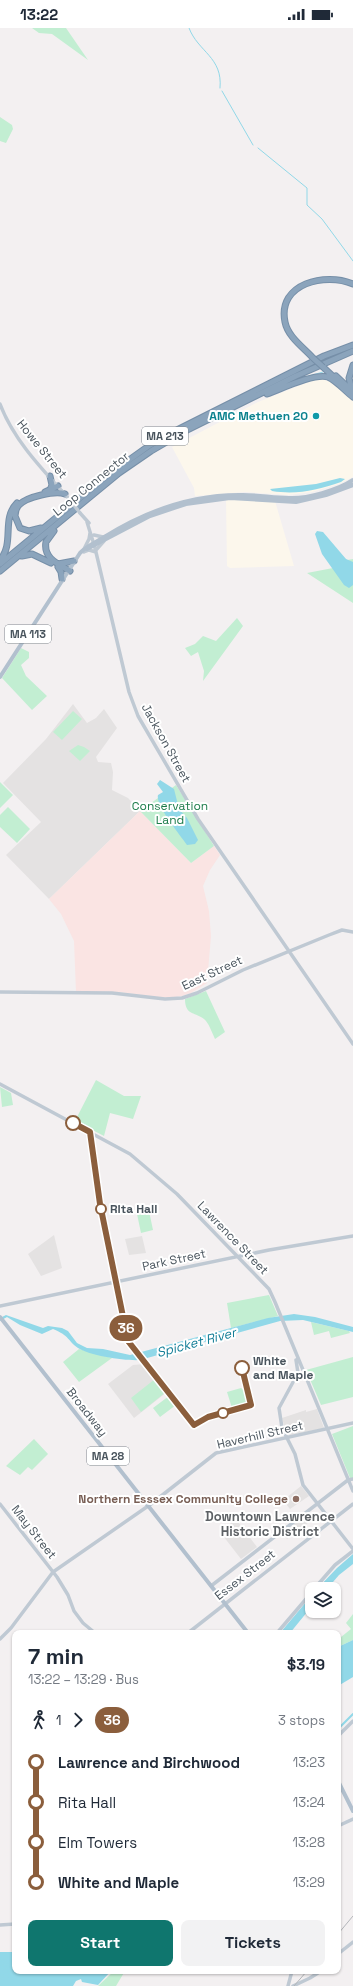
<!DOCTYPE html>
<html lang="en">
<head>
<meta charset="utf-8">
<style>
  body { margin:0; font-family:"Space Grotesk",sans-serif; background:#f2f2f3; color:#1f2937; height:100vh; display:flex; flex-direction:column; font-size:15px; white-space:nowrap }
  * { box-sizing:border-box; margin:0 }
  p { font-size:13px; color:#747a83 }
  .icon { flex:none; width:22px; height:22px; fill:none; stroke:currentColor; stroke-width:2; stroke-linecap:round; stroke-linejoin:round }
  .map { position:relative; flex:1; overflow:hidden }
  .panel { position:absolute; left:12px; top:1602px; width:329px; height:344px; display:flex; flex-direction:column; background:#fff; border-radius:8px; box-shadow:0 1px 3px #0004 }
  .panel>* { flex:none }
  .badge { padding:0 8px; border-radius:13px; font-size:14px; line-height:26px }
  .tools { position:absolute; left:305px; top:1554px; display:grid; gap:8px }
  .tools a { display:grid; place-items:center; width:36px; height:36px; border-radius:8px; background:#fff; box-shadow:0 1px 3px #0004; font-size:20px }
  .map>.badge { position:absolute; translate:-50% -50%; box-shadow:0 0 0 2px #fff }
  .legs { display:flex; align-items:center; gap:6px; height:44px; padding:0 16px; font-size:13px }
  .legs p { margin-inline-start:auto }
  .summary { display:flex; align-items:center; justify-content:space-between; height:68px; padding:0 16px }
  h1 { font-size:22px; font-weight:700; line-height:30px }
  .action { display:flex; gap:8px; margin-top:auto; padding:8px 16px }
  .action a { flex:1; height:46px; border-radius:8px; background:#0f766e; color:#fff; font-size:16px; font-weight:700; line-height:46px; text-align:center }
  .action a+a { background:#f2f2f3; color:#1f2937 }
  ul { padding:0 16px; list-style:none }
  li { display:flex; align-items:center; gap:14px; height:40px; font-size:15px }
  li i { display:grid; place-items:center; width:6px; height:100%; margin:0 5px; background:currentColor }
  li i::after { content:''; width:10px; height:10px; margin:-5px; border:3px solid; border-radius:50%; background:#fff }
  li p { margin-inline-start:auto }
  li:first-child i { background:linear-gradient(#0000 50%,currentColor 0) }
  li:last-child i { background:linear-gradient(currentColor 50%,#0000 0) }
  .status { display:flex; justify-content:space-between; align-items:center; height:28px; padding:0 20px; background:#fff; direction:ltr }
  .status svg { height:11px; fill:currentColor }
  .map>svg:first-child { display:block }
  .commercial { fill:#fcf7ec }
  .education { fill:#e4e2e2 }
  .medical { fill:#fae4e3 }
  .green { fill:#c2eed2 }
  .water { fill:#91d8e8 }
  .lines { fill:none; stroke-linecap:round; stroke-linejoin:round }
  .stream { stroke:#91d8e8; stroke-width:1 }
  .canal { stroke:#91d8e8; stroke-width:2 }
  .motorway-casing { stroke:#768fa8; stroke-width:7 }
  .secondary { stroke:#bfc9d3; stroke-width:3.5 }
  .primary { stroke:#b2c0ce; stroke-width:4 }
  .motorway { stroke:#8ba4bc; stroke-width:5 }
  .rail { stroke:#b3b6ba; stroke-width:1 }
  .motorway-bridge-casing { stroke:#768fa8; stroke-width:7; stroke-linecap:butt }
  .secondary-bridge { stroke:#bfc9d3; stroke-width:3.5 }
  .motorway-bridge { stroke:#8ba4bc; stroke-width:5 }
  .line-1-casing { stroke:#fff; stroke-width:9 }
  .line-1 { stroke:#8b5e3c; stroke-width:6 }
  .culture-dot { fill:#0f9aa8; stroke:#fff; stroke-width:1.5 }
  .stop-1-dot { fill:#fff; stroke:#8b5e3c; stroke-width:2 }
  .education-dot { fill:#8d6e63; stroke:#fff; stroke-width:1.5 }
  .labels { text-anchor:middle; stroke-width:4; stroke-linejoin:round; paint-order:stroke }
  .shield { fill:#fff; stroke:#80878e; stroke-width:1 }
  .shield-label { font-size:11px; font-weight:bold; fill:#49545d }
  .culture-label { font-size:12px; font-weight:bold; fill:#0d838f; stroke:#fff; text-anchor:end }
  .street-label { font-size:12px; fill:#49545d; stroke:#fff }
  .park-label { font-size:12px; fill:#1c7c4a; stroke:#fff }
  .stop-label { font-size:12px; font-weight:bold; fill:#49545d; stroke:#fff; text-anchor:start }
  .education-label { font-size:12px; font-weight:bold; fill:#785e54; stroke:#fff; text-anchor:end }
  .water-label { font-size:13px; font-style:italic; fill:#137e97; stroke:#fff }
  .neighbourhood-label { font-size:13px; font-weight:bold; fill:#5d6165; stroke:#fff }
</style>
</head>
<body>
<div class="status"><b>13:22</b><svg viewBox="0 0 49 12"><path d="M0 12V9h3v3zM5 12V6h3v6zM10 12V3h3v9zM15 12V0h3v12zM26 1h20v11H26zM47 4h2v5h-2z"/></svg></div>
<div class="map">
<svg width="353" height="1958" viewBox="0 0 353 1958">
  <rect width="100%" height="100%" fill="#f3f0f1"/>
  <path class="commercial" d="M322 351 331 354 353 373V449L339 456 312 464 288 467 245 464 195 468 194 460 172 419 258 374 311 353Z
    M226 471 275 473 294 538 230 540 227 538Z"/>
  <path class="education" d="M73 676 87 695 96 690 104 681 117 700 96 729 98 734 111 735 113 744 112 762 128 770 140 783 49 871 6 827 41 794 3 755 46 711Z
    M54 1207 62 1240 41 1248 28 1226Z
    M142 1208 146 1225 129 1227 125 1211Z
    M144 1336 167 1364 134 1390 108 1356 133 1337Z
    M317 1381 324 1400 287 1408 282 1390 306 1382V1384Z
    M301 1458 309 1468 290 1481 286 1476 289 1473 286 1470Z
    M305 1488 309 1494 287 1511 282 1505Z
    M236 1491 257 1519 241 1531 220 1504Z"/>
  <path class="medical" d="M140 783 191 835 214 818 220 827 210 842 203 858 209 883 211 908 207 955 191 965 182 968 166 970 119 964H76L74 913 61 886 49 871Z"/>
  <path class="green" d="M32 0H66L88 32 52 6 39 5Z
    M0 89 12 97 13 101 6 115 0 113Z
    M342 528 347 532 353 531V575L307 545 333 540Z
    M237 590 243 598 203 653 204 643 198 624 191 628 185 620 195 616 203 608 216 613Z
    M21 620 29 624V630L21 637 26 648 47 668 32 682 2 650Z
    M73 683 82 691 62 712 53 704Z
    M78 717 84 719 90 723 80 733 69 723Z
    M0 754 13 767 0 780Z
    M176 757 214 818 191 835 140 783Z
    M8 779 30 801 17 815 0 799V787Z
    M206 963 225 1004 215 1011C212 1005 210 998 206 993 197 983 185 989 185 971Z
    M96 1052 124 1068H141L133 1091 110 1085 104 1108 75 1093Z
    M0 1059 11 1065 13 1077 2 1079Z
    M149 1183 153 1202 141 1205 137 1186Z
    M269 1267 278 1288 231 1300 227 1275Z
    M311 1294 349 1303 350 1305 331 1310 329 1303 314 1307Z
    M79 1321 112 1330 79 1354 63 1334Z
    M353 1329V1369L321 1377 306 1342Z
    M155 1351 166 1364 141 1384 131 1370Z
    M241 1360 244 1362 247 1375 232 1380 227 1364Z
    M169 1368 176 1377 160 1389 153 1380Z
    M353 1398V1450H350L332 1406Z
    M34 1411 48 1426 32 1442 28 1439 20 1447 6 1438Z
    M353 1586V1612L338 1619V1607L341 1609 351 1601 346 1595Z
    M114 1943H125L116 1958H98Z"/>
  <path class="water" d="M340 450 345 451 341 454C317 462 297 467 272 463L270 461 316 456Z
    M317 503 323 504 346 531 353 534V557L349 560 344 557 322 526 315 506Z
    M160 752 174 761 179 781 187 790 198 812 195 816 187 817C180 807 155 777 158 767L163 764 157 756Z
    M294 1286 315 1289 353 1299V1304L303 1292 280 1293 140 1332C126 1333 90 1328 78 1320 67 1312 70 1308 53 1301L42 1306 20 1297 7 1289 0 1293V1290L6 1287 43 1300 48 1298 62 1300 68 1303 77 1315 87 1320 103 1321 130 1327 268 1290Z
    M353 1526V1536L339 1547 327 1561H317L337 1540Z
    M312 1567V1578L290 1605H280Z
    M353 1612V1649L338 1658V1619Z
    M0 1924H15V1943H111L98 1957 82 1954 81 1951 76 1953 73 1958H0Z"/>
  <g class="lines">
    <path class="stream" d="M189 0C198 24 223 29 220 60
      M222 63 253 117
      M258 120 307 160V177L322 191 353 233
      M302 350 323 344"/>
    <path class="canal" d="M338 1701 353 1686"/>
    <g class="motorway-casing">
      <path id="motorway" d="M313 330C303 319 288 309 285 294 277 255 326 244 353 256
        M323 339 337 352
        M336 348 353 364
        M352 362 349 350 353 337
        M267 366C281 361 314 345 328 349 337 353 345 363 353 369
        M50 462 52 457 50 448
        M45 464 58 458
        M41 500 29 503 20 500 15 488C15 484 16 480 19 477 26 469 56 462 65 466
        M54 503 46 514C43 530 58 536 70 543
        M22 528 32 526 51 535
        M0 532C15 515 1 491 17 475
        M0 536 108 447 150 417 177 402 324 328 353 317
        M58 536 74 533
        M58 539 61 544 62 551
        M0 543 119 445 151 423 187 402 296 348 353 323"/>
    </g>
    <path class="secondary" d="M0 376C14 413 44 443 70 472
      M80 485 89 495
      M87 494 95 520 129 664 138 688 198 791 353 1016
      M94 507 103 509
      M84 521 89 511 90 505
      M96 522 104 513
      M84 524 89 522 96 524
      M0 964 112 965 165 971 182 970 197 965 243 942 329 907 342 902 353 904
      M0 1056 130 1126 177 1166 269 1261 275 1274 353 1463
      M0 1278 269 1222 353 1208
      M296 1332 298 1345 279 1380 282 1400 295 1426 303 1457 353 1521
      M0 1476 57 1549 68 1567 74 1583 83 1595 95 1605
      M211 1558 348 1452 353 1451
      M314 1561 335 1537 353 1523
      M188 1605 353 1476
      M277 1605 312 1564
      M0 1611 11 1600 53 1544 151 1476 216 1425 353 1395
      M338 1708 353 1693
      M338 1798 353 1791
      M0 1897 15 1896
      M338 1926 353 1914
      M288 1958 292 1943
      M293 1958 310 1950 321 1943"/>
    <path class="primary" d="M87 521 150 488 186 476 230 470 296 474 326 467 353 457
      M0 649 80 525C88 517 97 514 106 508 148 482 193 466 243 467 259 467 274 470 289 470 307 471 338 462 353 452
      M0 1289 248 1605
      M338 1753 353 1783"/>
    <use href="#motorway" class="motorway"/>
    <path class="rail" d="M338 1906 353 1888
      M294 1958 307 1943"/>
    <g class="motorway-bridge-casing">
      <path id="motorway-bridge" d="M313 330 323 339"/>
    </g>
    <path class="secondary-bridge" d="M70 472 80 485"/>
    <use href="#motorway-bridge" class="motorway-bridge"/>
  </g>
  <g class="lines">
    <g class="line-1-casing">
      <path id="line-1" d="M73 1095 90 1104 100 1176 128 1313 194 1397 208 1389 251 1377 242 1340"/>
    </g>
    <use href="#line-1" class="line-1"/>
  </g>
  <circle class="culture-dot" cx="316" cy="388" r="4"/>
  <g class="stop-1-dot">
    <circle cx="73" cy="1095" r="7"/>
    <circle cx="101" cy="1181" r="5"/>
    <circle cx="242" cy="1340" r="7"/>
    <circle cx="223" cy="1385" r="5"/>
  </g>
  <circle class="education-dot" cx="296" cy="1471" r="4"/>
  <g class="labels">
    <g class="shield">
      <rect x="142" y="399" width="46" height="18" rx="3"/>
      <rect x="5" y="597" width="46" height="18" rx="3"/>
      <rect x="87" y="1419" width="42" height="18" rx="3"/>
    </g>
    <g class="shield-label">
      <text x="165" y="412">MA 213</text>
      <text x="28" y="610">MA 113</text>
      <text x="108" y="1432">MA 28</text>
    </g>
    <g class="culture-label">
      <text x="308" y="392">AMC Methuen 20</text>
    </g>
    <g class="street-label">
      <text transform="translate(42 421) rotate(51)" y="4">Howe Street</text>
      <text transform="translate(91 456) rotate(-39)" y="4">Loop Connector</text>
      <text transform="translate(166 715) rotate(61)" y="4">Jackson Street</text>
      <text transform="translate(212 945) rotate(-25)" y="4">East Street</text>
      <text transform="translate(233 1210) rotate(46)" y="4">Lawrence Street</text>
      <text transform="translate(174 1232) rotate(-12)" y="4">Park Street</text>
      <text transform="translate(87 1384) rotate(52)" y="4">Broadway</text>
      <text transform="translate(260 1407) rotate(-13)" y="4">Haverhill Street</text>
      <text transform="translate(34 1504) rotate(52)" y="4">May Street</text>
      <text transform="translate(245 1547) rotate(-38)" y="4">Essex Street</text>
    </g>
    <g class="park-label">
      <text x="170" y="782">Conservation<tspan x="170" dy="14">Land</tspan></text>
    </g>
    <g class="stop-label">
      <text x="110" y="1185">Rita Hall</text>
      <text x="253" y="1337">White<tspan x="253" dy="14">and Maple</tspan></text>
    </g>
    <g class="education-label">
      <text x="288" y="1475">Northern Esssex Community College</text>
    </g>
    <g class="water-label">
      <text transform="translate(196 1314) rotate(-15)" y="5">Spicket River</text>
    </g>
    <g class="neighbourhood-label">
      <text x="270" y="1493">Downtown Lawrence<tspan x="270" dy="15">Historic District</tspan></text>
    </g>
  </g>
</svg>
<div class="tools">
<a><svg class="icon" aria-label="layers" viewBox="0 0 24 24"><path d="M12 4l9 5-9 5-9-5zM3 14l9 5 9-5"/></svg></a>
</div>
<b class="badge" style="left:126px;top:1300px;background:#8b5e3c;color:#fff">36</b>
<section class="panel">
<div class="summary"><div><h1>7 min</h1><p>13:22 – 13:29 · Bus</p></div><b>$3.19</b></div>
<div class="legs"><svg class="icon" aria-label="walk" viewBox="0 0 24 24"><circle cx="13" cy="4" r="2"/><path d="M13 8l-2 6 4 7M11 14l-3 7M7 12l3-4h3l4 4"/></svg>1<svg class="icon" aria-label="forward" viewBox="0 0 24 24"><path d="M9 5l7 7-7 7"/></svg><b class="badge" style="background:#8b5e3c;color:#fff">36</b><p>3 stops</p></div>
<ul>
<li><i style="color:#8b5e3c"></i><b>Lawrence and Birchwood</b><p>13:23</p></li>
<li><i style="color:#8b5e3c"></i><span>Rita Hall</span><p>13:24</p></li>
<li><i style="color:#8b5e3c"></i><span>Elm Towers</span><p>13:28</p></li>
<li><i style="color:#8b5e3c"></i><b>White and Maple</b><p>13:29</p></li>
</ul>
<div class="action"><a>Start</a><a>Tickets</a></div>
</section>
</div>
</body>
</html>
